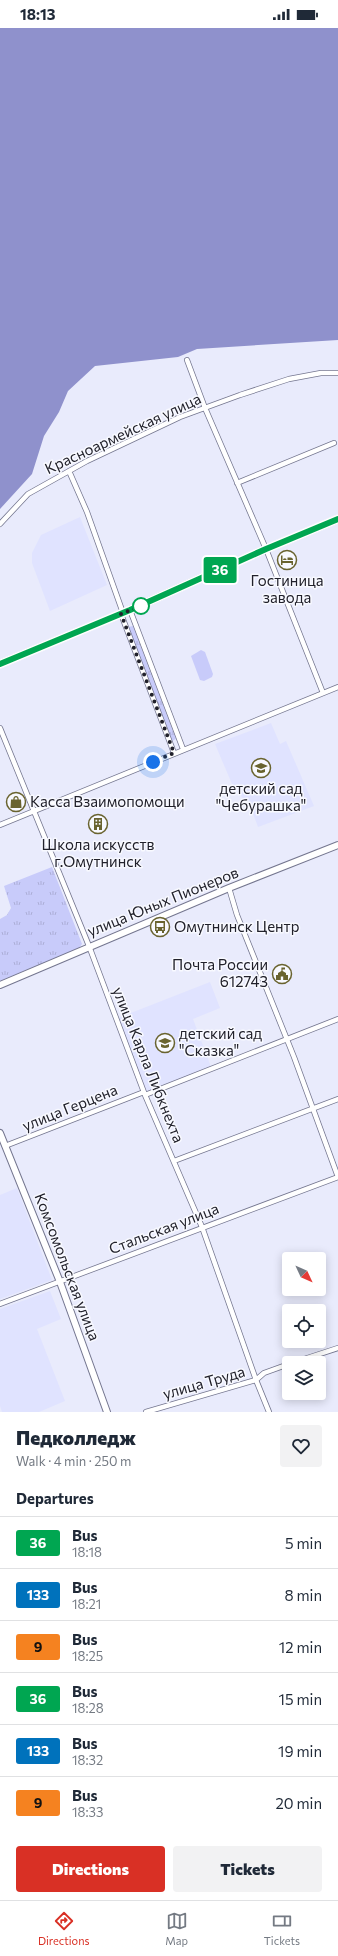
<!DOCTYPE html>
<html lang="en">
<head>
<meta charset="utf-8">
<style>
  body { margin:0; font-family:Commissioner,sans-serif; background:#f2f2f3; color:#1f2937; height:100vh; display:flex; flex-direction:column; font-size:15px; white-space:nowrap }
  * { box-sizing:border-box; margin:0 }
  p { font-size:13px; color:#747a83 }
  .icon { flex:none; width:22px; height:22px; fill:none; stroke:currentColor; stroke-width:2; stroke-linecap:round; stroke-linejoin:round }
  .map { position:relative; height:1384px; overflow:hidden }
  .drawer { display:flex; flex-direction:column; background:#fff; flex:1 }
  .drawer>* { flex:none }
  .badge { padding:0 8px; border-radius:3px; font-size:14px; line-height:26px }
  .needle { width:26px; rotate:134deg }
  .tools { position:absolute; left:282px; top:1224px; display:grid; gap:8px }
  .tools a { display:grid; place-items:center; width:44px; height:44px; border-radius:4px; background:#fff; box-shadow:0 2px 10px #0003; font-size:20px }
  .you { position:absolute; width:20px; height:20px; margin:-10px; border:3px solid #fff; border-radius:50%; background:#1a73e8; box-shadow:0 0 0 6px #1a73e833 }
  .map>.badge { position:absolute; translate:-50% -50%; box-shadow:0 0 0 2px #fff }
  h2 { padding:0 16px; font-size:15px; line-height:36px }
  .round { display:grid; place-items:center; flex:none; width:42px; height:42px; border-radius:4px; background:#f2f2f3 }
  .headline { display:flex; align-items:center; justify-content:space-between; height:68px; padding:0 16px }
  h1 { font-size:19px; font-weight:800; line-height:30px }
  .action { display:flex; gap:8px; margin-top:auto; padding:8px 16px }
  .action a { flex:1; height:46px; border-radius:4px; background:#d93025; color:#fff; font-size:16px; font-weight:800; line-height:46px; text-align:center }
  .action a+a { background:#f2f2f3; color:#1f2937 }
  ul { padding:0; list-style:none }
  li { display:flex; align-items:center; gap:12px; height:52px; padding:0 16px; border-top:1px solid #e0e1e3 }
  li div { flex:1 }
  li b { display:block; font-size:15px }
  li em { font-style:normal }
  li .badge { min-width:44px; font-weight:700; text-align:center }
  .status { display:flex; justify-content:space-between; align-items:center; height:28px; padding:0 20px; background:#fff; direction:ltr }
  .status svg { height:11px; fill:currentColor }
  .menu { display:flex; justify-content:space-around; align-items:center; height:56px; border-top:1px solid #e0e1e3; background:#fff; font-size:11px; color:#747a83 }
  .menu a { display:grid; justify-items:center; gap:2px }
  .menu .selected { color:#d93025 }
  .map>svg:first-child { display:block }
  .built { fill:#e0e3ff }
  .grass { fill:url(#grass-tufts) }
  .pitch { fill:#c8cbfa }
  .water { fill:#8f91cc }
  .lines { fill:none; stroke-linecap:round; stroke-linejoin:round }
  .minor-casing { stroke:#74768f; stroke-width:6 }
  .tertiary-casing { stroke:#74768f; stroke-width:8 }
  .secondary-casing { stroke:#74768f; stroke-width:8 }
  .minor { stroke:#fff; stroke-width:4.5 }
  .tertiary { stroke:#fff; stroke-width:5.5 }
  .secondary { stroke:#fff; stroke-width:6 }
  .line-casing { stroke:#fff; stroke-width:9 }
  .line { stroke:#00a651; stroke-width:6 }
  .walk { stroke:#21212b; stroke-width:4; stroke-dasharray:0 7.2 }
  .stop-dot { fill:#fff; stroke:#00a651; stroke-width:2 }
  .labels { text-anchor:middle; stroke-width:3; stroke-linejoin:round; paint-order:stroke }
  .street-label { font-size:15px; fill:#21212b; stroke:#f8f9ff }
  .poi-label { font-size:15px; fill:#21212b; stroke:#f8f9ff }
</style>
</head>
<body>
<div class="status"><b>18:13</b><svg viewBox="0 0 49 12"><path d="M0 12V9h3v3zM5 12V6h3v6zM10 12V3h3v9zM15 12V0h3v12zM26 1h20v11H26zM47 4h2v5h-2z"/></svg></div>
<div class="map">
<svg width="338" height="1384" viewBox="0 0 338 1384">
  <defs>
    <pattern id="grass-tufts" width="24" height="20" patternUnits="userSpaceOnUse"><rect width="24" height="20" fill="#c8cbfa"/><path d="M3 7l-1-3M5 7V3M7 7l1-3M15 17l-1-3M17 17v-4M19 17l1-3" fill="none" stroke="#acaed6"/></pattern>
  </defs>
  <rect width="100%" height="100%" fill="#e9ebfc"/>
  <path class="built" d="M80 489 107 557 50 583 32 535V525L41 507Z
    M271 695 280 716 286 713 314 778 258 799 249 775 235 763 215 716Z
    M210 954 220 980 193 991 211 1039 146 1064 118 990Z
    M17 1160 52 1252 0 1271V1167Z
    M50 1263 61 1291 37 1301 65 1373 39 1384H2L0 1378V1281Z"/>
  <path class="grass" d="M133 598 176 711 172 713 128 599Z
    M52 839 82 916 79 920 0 953V891L7 887 11 880 4 858Z"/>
  <path class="pitch" d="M201 622 205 624 213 646 212 649 204 653 200 652 191 628Z"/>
  <path class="water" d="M0 0H338V312L197 321 178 329 95 338 68 363 59 384 44 408 32 446 0 481Z"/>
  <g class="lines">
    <g class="minor-casing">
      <path id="minor" d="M187 332 205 380 266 521 323 665
        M69 443 87 484 123 585
        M237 455 334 415
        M0 496 28 466 87 433 180 389 240 367 289 351 321 345H338
        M130 582 183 721
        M121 586 174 725
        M0 700 89 918 145 1067 202 1199 256 1352 269 1384
        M0 797 338 659
        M229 860 237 887 294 1029 338 1149
        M145 1067 338 991
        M5 1118 144 1064
        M174 1133 338 1071
        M0 1276 338 1149
        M292 1335 338 1320
        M146 1384 256 1352 264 1345 289 1336"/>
    </g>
    <g class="tertiary-casing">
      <path id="tertiary" d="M0 636 130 582 266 521 338 491"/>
    </g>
    <g class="secondary-casing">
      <path id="secondary" d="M0 957 229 860 338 817
        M0 1105 60 1254 107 1384"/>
    </g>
    <use href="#minor" class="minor"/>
    <use href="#tertiary" class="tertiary"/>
    <use href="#secondary" class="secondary"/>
  </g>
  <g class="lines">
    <g class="line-casing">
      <path id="line" d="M0 636 130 582 266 521 338 491"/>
    </g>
    <use href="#line" class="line"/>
    <path class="walk" d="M141 578 121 586 174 725 153 734"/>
  </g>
  <defs>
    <g id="hotel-ring" transform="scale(1)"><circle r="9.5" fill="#f8f9ff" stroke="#69632f" stroke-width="1.5"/><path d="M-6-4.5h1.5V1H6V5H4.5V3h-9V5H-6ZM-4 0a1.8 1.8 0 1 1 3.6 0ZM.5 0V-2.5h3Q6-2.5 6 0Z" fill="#69632f"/></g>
    <g id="school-ring" transform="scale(1)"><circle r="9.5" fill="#f8f9ff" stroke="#69632f" stroke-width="1.5"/><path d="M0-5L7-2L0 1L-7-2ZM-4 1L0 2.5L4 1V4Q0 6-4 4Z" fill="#69632f"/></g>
    <g id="shop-ring" transform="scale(1)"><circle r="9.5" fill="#f8f9ff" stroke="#69632f" stroke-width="1.5"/><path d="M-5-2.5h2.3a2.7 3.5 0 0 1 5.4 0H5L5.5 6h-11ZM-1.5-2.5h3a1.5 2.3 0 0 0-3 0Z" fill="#69632f"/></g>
    <g id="building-ring" transform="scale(1)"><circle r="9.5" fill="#f8f9ff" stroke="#69632f" stroke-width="1.5"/><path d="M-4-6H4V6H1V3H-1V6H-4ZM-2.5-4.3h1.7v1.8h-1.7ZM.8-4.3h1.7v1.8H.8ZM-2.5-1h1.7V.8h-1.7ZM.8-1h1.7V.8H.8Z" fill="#69632f"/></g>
    <g id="bus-ring" transform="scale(1)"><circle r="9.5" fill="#f8f9ff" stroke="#69632f" stroke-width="1.5"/><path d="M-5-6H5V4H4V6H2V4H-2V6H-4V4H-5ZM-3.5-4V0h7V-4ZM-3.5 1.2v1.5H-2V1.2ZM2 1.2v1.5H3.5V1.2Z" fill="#69632f"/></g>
    <g id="civic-ring" transform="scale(1)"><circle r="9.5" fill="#f8f9ff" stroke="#69632f" stroke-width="1.5"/><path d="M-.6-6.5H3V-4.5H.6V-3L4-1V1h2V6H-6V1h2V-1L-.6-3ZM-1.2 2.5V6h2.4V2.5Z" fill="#69632f"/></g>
  </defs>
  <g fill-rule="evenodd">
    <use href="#hotel-ring" x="287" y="532"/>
    <use href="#school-ring" x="261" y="740"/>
    <use href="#shop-ring" x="16" y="774"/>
    <use href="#building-ring" x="98" y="796"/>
    <use href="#bus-ring" x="160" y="899"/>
    <use href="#civic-ring" x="282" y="946"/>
    <use href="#school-ring" x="165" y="1015"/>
  </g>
  <circle class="stop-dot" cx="141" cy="578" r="8"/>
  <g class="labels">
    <g class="street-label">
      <text transform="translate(123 406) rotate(-25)" y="5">Красноармейская улица</text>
      <text transform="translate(163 874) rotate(-22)" y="5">улица Юных Пионеров</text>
      <text transform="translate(148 1037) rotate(68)" y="5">улица Карла Либкнехта</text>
      <text transform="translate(70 1080) rotate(-22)" y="5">улица Герцена</text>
      <text transform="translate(164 1201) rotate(-21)" y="5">Стальская улица</text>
      <text transform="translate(67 1239) rotate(69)" y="5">Комсомольская улица</text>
      <text transform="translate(204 1355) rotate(-16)" y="5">улица Труда</text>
    </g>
    <g class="poi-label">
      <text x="287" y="558">Гостиница<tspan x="287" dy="17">завода</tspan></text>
      <text x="261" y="766">детский сад<tspan x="261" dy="17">"Чебурашка"</tspan></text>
      <text x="30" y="779" text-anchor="start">Касса Взаимопомощи</text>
      <text x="98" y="822">Школа искусств<tspan x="98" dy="17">г.Омутнинск</tspan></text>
      <text x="174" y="904" text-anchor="start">Омутнинск Центр</text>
      <text x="268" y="942" text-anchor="end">Почта России<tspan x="268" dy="17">612743</tspan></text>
      <text x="179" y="1011" text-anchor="start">детский сад<tspan x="179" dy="17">"Сказка"</tspan></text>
    </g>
  </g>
</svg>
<div class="tools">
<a><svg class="needle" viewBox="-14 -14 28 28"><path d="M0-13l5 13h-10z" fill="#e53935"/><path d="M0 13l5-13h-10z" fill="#747a83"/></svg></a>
<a><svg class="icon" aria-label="locate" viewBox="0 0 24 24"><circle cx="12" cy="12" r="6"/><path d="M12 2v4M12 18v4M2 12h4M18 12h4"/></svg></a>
<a><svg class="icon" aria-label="layers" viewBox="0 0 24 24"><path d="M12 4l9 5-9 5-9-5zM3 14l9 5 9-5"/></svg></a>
</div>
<div class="you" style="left:153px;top:734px"></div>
<b class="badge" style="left:220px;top:542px;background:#00a651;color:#fff">36</b>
</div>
<section class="drawer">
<div class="headline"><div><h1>Педколледж</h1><p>Walk · 4 min · 250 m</p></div><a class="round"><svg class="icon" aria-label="heart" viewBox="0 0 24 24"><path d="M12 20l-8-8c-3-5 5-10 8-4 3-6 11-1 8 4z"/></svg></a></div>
<h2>Departures</h2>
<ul>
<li><span class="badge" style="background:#00a651;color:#fff">36</span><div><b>Bus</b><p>18:18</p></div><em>5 min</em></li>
<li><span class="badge" style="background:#0072bc;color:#fff">133</span><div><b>Bus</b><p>18:21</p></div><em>8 min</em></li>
<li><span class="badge" style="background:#f58220;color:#111">9</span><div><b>Bus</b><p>18:25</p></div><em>12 min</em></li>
<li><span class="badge" style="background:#00a651;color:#fff">36</span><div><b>Bus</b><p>18:28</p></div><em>15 min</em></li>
<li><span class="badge" style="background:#0072bc;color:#fff">133</span><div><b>Bus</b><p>18:32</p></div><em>19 min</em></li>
<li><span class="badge" style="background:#f58220;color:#111">9</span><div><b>Bus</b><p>18:33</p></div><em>20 min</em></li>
</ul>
<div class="action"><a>Directions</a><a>Tickets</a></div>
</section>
<nav class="menu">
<a class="selected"><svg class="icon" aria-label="directions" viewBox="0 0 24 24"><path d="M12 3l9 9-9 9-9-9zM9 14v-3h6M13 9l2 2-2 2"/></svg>Directions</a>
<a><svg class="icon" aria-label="map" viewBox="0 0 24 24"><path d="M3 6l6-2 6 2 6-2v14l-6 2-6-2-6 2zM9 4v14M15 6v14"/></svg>Map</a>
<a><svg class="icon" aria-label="tickets" viewBox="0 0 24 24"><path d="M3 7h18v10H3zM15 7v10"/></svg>Tickets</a>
</nav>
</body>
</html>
